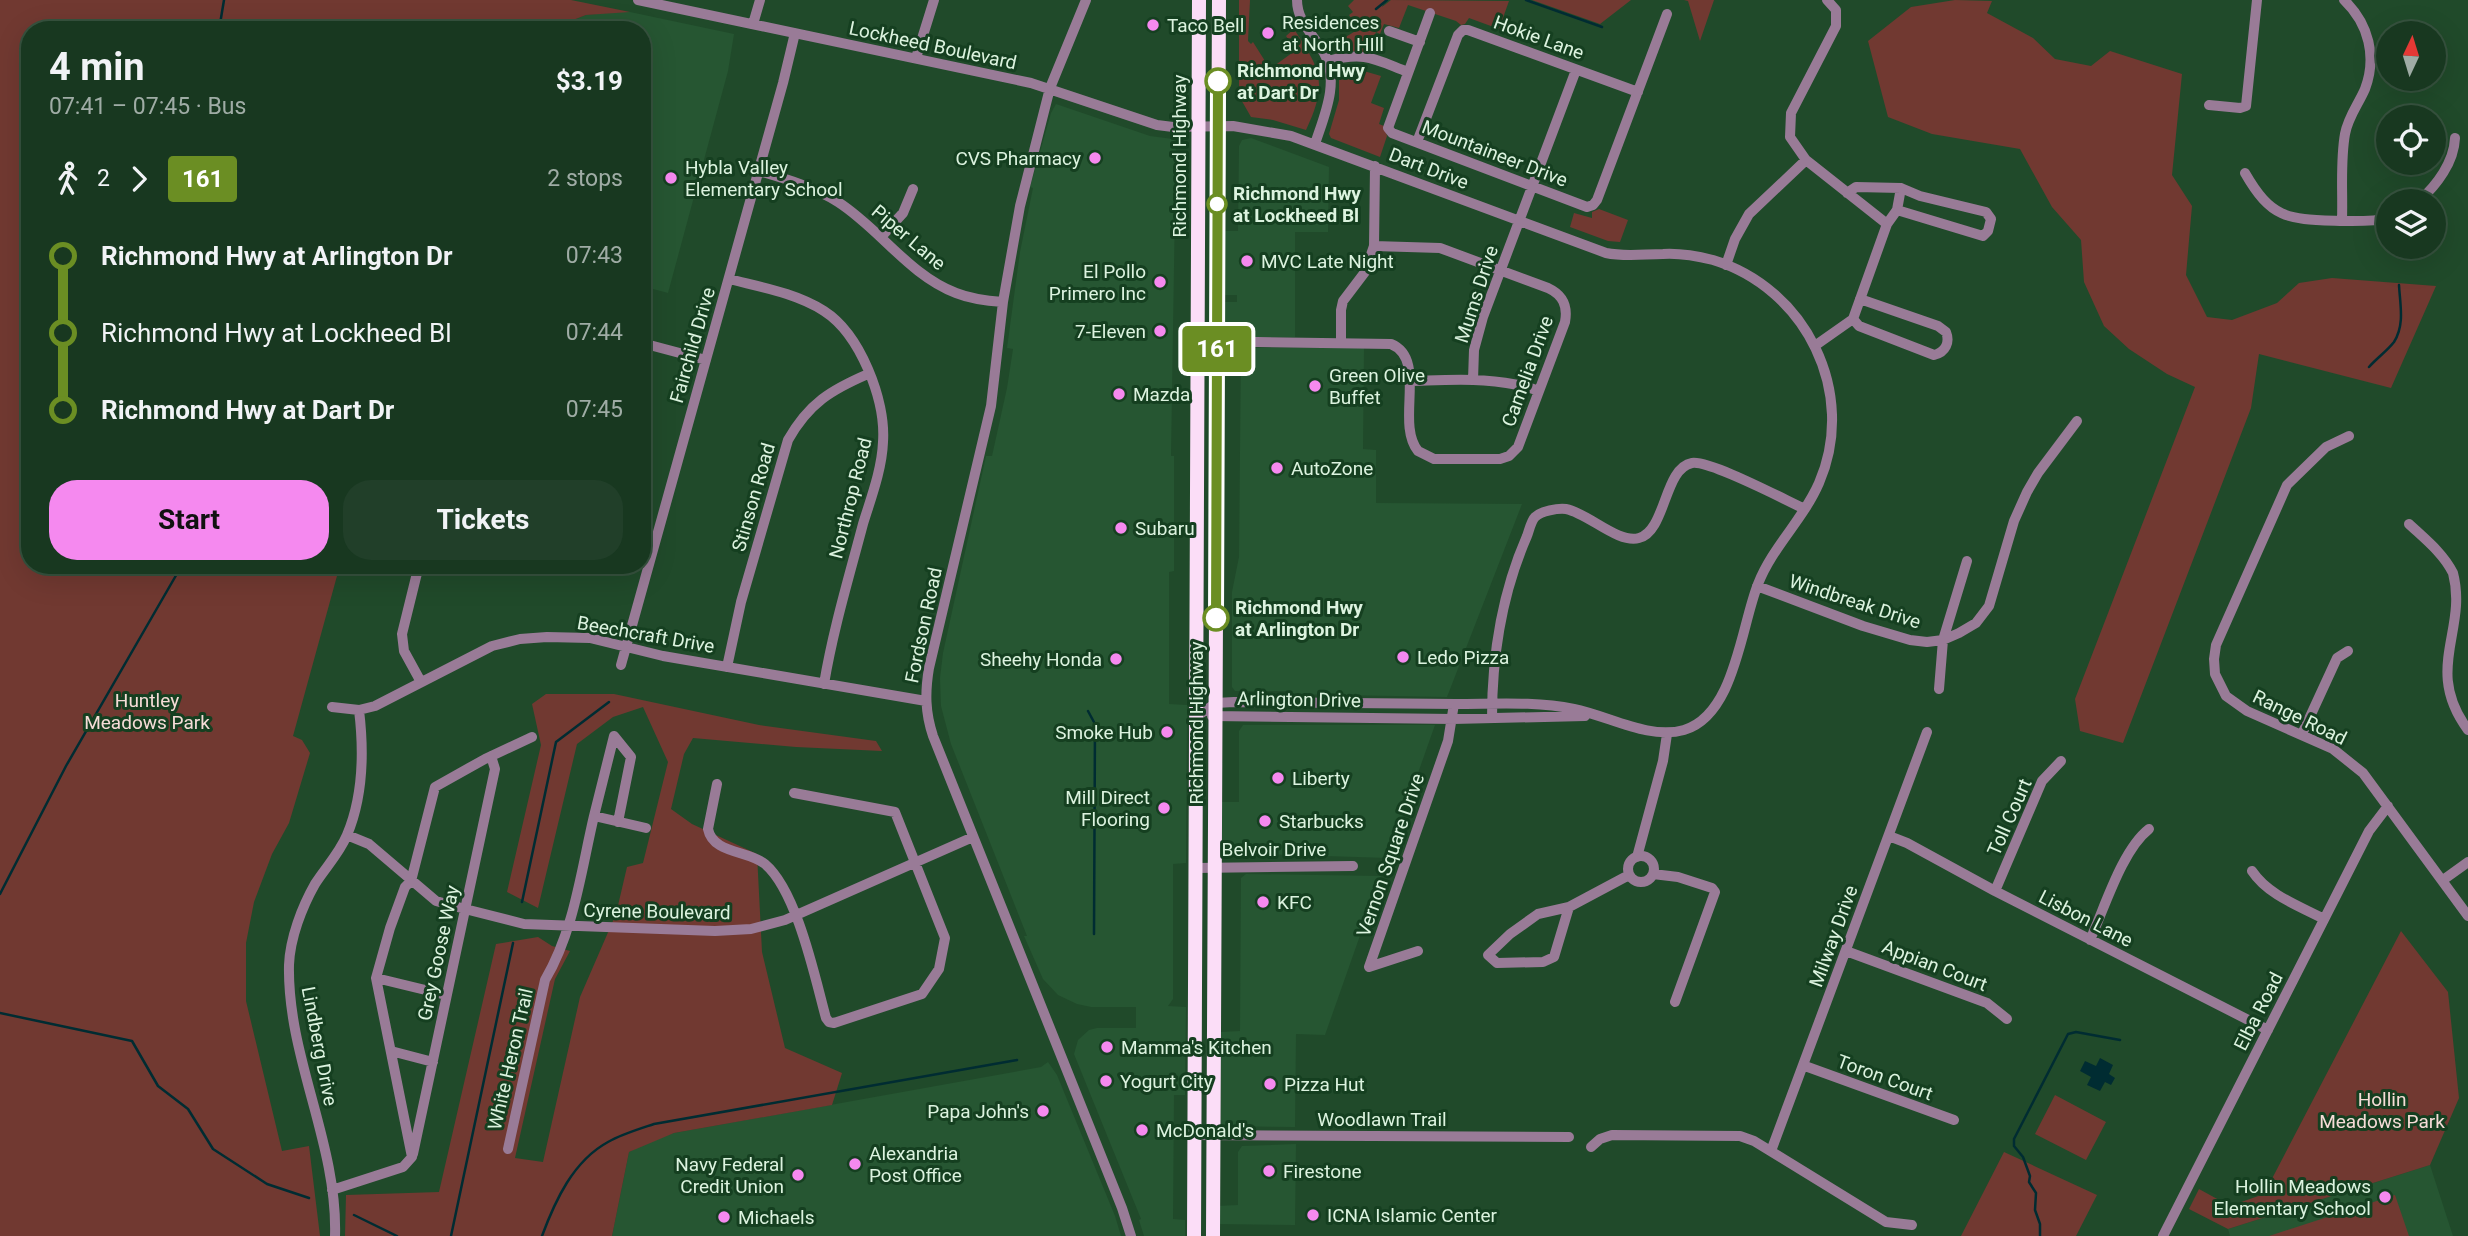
<!DOCTYPE html>
<html lang="en">
<head>
<meta charset="utf-8">
<style>
  body { margin:0; font-family:Roboto,sans-serif; background:#213f29; color:#f1f3f6; height:100vh; display:flex; flex-direction:column; font-size:26px; white-space:nowrap }
  * { box-sizing:border-box; margin:0 }
  p { font-size:23px; color:#9faca5 }
  .icon { flex:none; width:38px; height:38px; fill:none; stroke:currentColor; stroke-width:2; stroke-linecap:round; stroke-linejoin:round }
  .map { position:relative; flex:1; overflow:hidden }
  .drawer { position:absolute; left:21px; top:21px; width:630px; height:553px; display:flex; flex-direction:column; background:#183820; border-radius:28px; box-shadow:0 7px 28px #0002,0 0 0 2px #36523e }
  .drawer>* { flex:none }
  .badge { padding:0 14px; border-radius:5px; font-size:24px; line-height:46px }
  .needle { width:46px; rotate:4deg }
  .fabs { position:absolute; left:2376px; top:21px; display:grid; gap:14px }
  .fabs a { display:grid; place-items:center; width:70px; height:70px; border-radius:50%; background:#183820; box-shadow:0 7px 28px #0002,0 0 0 2px #36523e; font-size:35px }
  .map>.badge { position:absolute; translate:-50% -50%; box-shadow:0 0 0 4px #fff }
  .legs { display:flex; align-items:center; gap:10px; height:77px; padding:0 28px; font-size:23px }
  .legs p { margin-inline-start:auto }
  .summary { display:flex; align-items:center; justify-content:space-between; height:119px; padding:0 28px }
  h1 { font-size:38px; font-weight:700; line-height:52px }
  .action { display:flex; gap:14px; margin-top:auto; padding:14px 28px }
  .action a { flex:1; height:80px; border-radius:28px; background:#f589ef; color:#111; font-size:28px; font-weight:700; line-height:80px; text-align:center }
  .action a+a { background:#213f29; color:#f1f3f6 }
  ul { padding:0 28px; list-style:none }
  li { display:flex; align-items:center; gap:24px; height:77px; font-size:26px }
  li i { display:grid; place-items:center; width:10px; height:100%; margin:0 9px; background:currentColor }
  li i::after { content:''; width:18px; height:18px; margin:-9px; border:5px solid; border-radius:50%; background:#183820 }
  li p { margin-inline-start:auto }
  li:first-child i { background:linear-gradient(#0000 50%,currentColor 0) }
  li:last-child i { background:linear-gradient(currentColor 50%,#0000 0) }
  .map>svg:first-child { display:block }
  .built { fill:#265632 }
  .green { fill:#713931 }
  .water { fill:#002c32 }
  .lines { fill:none; stroke-linecap:round; stroke-linejoin:round }
  .stream { stroke:#002c32; stroke-width:2.5 }
  .minor { stroke:#997b97; stroke-width:10 }
  .highway { stroke:#fbddf7; stroke-width:14 }
  .line-1-casing { stroke:#fff; stroke-width:16 }
  .line-1 { stroke:#6b8e23; stroke-width:10 }
  .poi-dot { fill:#f589ef; stroke:#153f20; stroke-width:2.5 }
  .stop-1-dot { fill:#fff; stroke:#6b8e23; stroke-width:3.5 }
  .labels { text-anchor:middle; stroke-width:6; stroke-linejoin:round; paint-order:stroke }
  .poi-label { font-size:19px; fill:#dcf3df; stroke:#153f20; text-anchor:start }
  .street-label { font-size:19px; fill:#dcf3df; stroke:#153f20 }
  .stop-label { font-size:19px; font-weight:bold; fill:#dcf3df; stroke:#153f20; text-anchor:start }
  .park-label { font-size:19px; fill:#f6dcd7; stroke:#153f20 }
</style>
</head>
<body>
<div class="map">
<svg width="2468" height="1236" viewBox="0 0 2468 1236">
  <rect width="100%" height="100%" fill="#204a2a"/>
  <path class="built" d="M616 12H630L734 34 728 71 668 293 642 286V30H547L586 15Z
    M1056 104 1150 136 1173 139 1176 142 1171 456H1174V571L1169 572V704L1187 705 1186 863 1173 864V999L1168 1006 1186 1007 1185 1095H1174L1173 1219 1185 1220V1236H1144L1139 1220 1141 1219 1074 1054 1078 1040 1089 1030 1097 1028H1136V1007H1091L1077 1004 1058 995 1043 979 1024 936H1027L951 744 941 706 940 678 943 653 986 456H992L1007 388 1013 349 1007 348 1020 252 1033 188 1030 187 1051 113Z
    M1251 138 1329 167 1328 232H1295V337H1222L1223 302H1237V295H1223L1224 231H1238L1239 146 1242 140Z
    M1241 348H1364L1363 449 1376 450V503L1522 504 1447 697 1288 694V691H1235L1232 687V592L1239 557Z
    M1243 725H1435L1388 858 1228 853 1222 851 1219 802H1239V731Z
    M1246 874 1381 876 1325 1035 1296 1034 1295 1127 1221 1126V1032L1240 1031 1241 878Z
    M1048 1062 1057 1075 1115 1216 1121 1236H612L629 1152 650 1141 674 1133 1041 1067Z
    M1296 1144 1295 1225 1217 1224V1206L1238 1205V1152L1242 1146Z
    M2430 1165 2453 1236H2230L2228 1229Z"/>
  <path class="green" d="M0 0H571L630 12 586 15 547 30H30V565H340L293 736 302 740 310 753 289 823 272 854 254 902 246 943V1001L282 1151 309 1146 320 1236H0Z
    M1239 0H1250L1248 41 1251 44 1253 42 1270 69 1296 50 1286 36 1294 29C1321 70 1328 83 1306 130L1273 120 1251 117 1239 96Z
    M1354 0H1385L1382 7 1391 0 1509 1 1499 29 1469 18 1465 24 1461 25 1456 21 1408 5 1399 28 1384 24 1380 34 1376 32 1372 42H1369L1366 52 1349 51 1336 54 1332 45 1359 29 1349 15 1353 12 1348 6Z
    M1532 0H1631L1600 24Z
    M1684 0H1714L1700 41 1688 1Z
    M1955 0 1992 1 1987 13 2033 38 2055 59 2091 66 2110 51 2182 74 2172 175 2192 206 2186 275 2207 317 2232 320 2277 303 2299 283 2332 278 2436 286 2391 388 2259 354 2251 408 2123 743 2080 731 2075 699 2195 387 2167 374 2129 349 2104 326 2084 282 2081 240 2052 207 2020 149 1932 134 1888 117 1868 41 1911 7Z
    M1349 64 1350 67 1381 76 1371 103 1384 108 1379 124 1384 126 1387 136 1380 157 1331 138 1329 134 1339 100V71L1340 68Z
    M1599 209 1628 220 1620 242 1608 241 1570 227 1574 213 1592 218V212Z
    M546 694H614L759 725 876 741 882 751 796 747 693 738 684 754 671 809 692 824 757 854 762 952 785 1048 842 1073 832 1105 674 1133 629 1152 612 1236H345L346 1195 439 1192 496 944 538 937 552 946 570 951 555 979 515 1158 543 1162 580 997 616 914 627 867 643 863 668 762 643 707 613 717 577 744 538 908 507 892 541 745 532 704Z
    M2401 931 2448 992 2459 1098 2430 1165 2228 1229 2189 1209 2199 1189 2230 1206 2264 1194Z
    M2055 1095 2106 1122 2086 1160 2035 1134Z
    M2004 1152 2097 1195 2076 1236H1961Z
    M2395 1195 2409 1236H2269Z"/>
  <path class="water" d="M2100 1058 2113 1065 2109 1074 2115 1078 2111 1085 2105 1082 2100 1091 2087 1085 2091 1077 2080 1071 2085 1061 2096 1066Z"/>
  <g class="lines">
    <path class="stream" d="M1526 0 1602 27
      M1376 9 1387 0
      M219 30 224 0
      M2369 367C2377 358 2387 351 2394 342 2405 325 2400 304 2399 285
      M1088 711 1095 724 1094 934
      M0 894 66 766 182 565
      M522 902 556 742 609 702
      M0 1013 132 1041 158 1086 188 1109 213 1149 267 1184 309 1198
      M354 1215 397 1236
      M451 1236 513 943
      M542 1236C555 1201 573 1161 608 1142 622 1134 639 1129 654 1124L1017 1060
      M2040 1236V1224L2035 1210 2036 1193 2029 1182 2030 1176 2023 1157 2014 1146V1139L2068 1034 2076 1032 2120 1040"/>
    <path class="minor" d="M638 0 1031 83 1157 125 1173 127 1233 126 1291 136 1606 253C1625 257 1644 254 1663 254 1679 253 1697 256 1713 260 1806 288 1858 393 1819 483 1803 520 1773 546 1758 584 1741 626 1735 715 1684 730 1649 740 1609 716 1574 709 1535 701 1495 704 1456 704 1382 703 1308 702 1234 702L1216 703 1196 717
      M1086 0 1050 88 1020 206 1003 302 991 406 929 668C925 692 925 712 933 736L1122 1208 1131 1236
      M1297 0C1297 22 1314 35 1324 53 1340 82 1324 116 1315 144
      M1430 13 1388 128 1392 133 1587 207 1593 205 1597 200 1667 14
      M753 24 760 0
      M1389 31 1420 42
      M916 58 934 0
      M1328 61C1365 51 1374 59 1408 72
      M2209 105 2240 108 2246 106 2257 0
      M1417 142 1458 35 1463 30H1468L1638 92
      M759 171C786 179 814 187 838 202 880 229 909 275 956 293 971 299 988 301 1003 302
      M2245 173C2272 220 2288 219 2340 221 2356 221 2373 222 2389 218
      M1847 193 1856 187 1901 188 1920 196 1986 212 1991 219 1988 231 1983 236 1897 210
      M2419 201C2437 185 2454 162 2455 138
      M2342 221C2343 192 2340 162 2345 134 2348 117 2358 105 2365 89 2377 57 2369 24 2344 0
      M1887 224 1897 210 1901 188
      M881 237 903 213 913 189
      M1726 265 1735 239 1749 214 1806 160
      M729 279C760 287 796 293 824 311 860 334 886 400 883 442 882 469 871 498 863 524 849 577 833 630 824 684
      M1853 319 1859 326 1934 355C1946 352 1950 342 1946 332L1938 326 1860 299
      M1197 341 1391 344C1428 359 1395 423 1418 451L1434 459H1500L1509 456 1518 447 1565 322C1568 306 1563 295 1548 288L1440 248 1374 246
      M642 343 706 360
      M1341 343V310L1343 301 1365 272 1374 246 1375 166
      M1816 345 1853 319 1887 224 1806 160 1790 137 1791 113 1836 26V10L1827 0
      M1473 380 1474 350 1483 317 1576 70
      M1409 381C1453 380 1497 376 1539 391
      M2349 436 2326 447 2287 485 2216 645 2214 659 2215 674 2226 696 2247 711 2333 749 2363 773 2468 916
      M2409 524C2425 539 2443 553 2453 573 2468 631 2423 669 2468 730
      M419 565 402 634 404 651 421 682
      M1757 586 1863 626 1910 640 1927 642 1943 640 1959 633 1976 623 1989 606 2014 521 2027 492 2038 473 2077 421
      M621 665 783 83 795 33
      M727 667 741 602 788 440C809 403 831 390 868 374
      M1939 689 1943 640 1967 561
      M332 707 359 710 375 706 492 646 520 639 547 637 590 638 663 656 926 701
      M1212 716 1453 719 1585 716
      M1492 718C1492 657 1502 593 1527 536 1529 531 1531 521 1535 517 1541 511 1558 508 1566 509 1588 513 1618 544 1639 538 1666 531 1664 468 1692 463 1710 460 1785 500 1805 509
      M2302 734 2337 658 2348 651
      M717 784 708 829C713 854 748 850 765 864 797 891 815 978 826 1018L829 1022 834 1023 922 994 939 969 945 938 895 812 794 793
      M618 822 631 757 614 736 594 816 646 828
      M347 835 369 844 436 901 465 909 524 924 715 931 751 929 785 920 973 837
      M1889 836 1907 843 1995 891 2268 1030
      M1628 869a13 13 0 1 1 26 0a13 13 0 1 1-26 0Z
      M1637 857 1663 761 1667 734
      M1195 868 1353 866
      M2252 871C2268 895 2299 906 2324 919
      M1653 874 1678 877 1712 888 1715 892 1675 1002
      M2443 880 2468 862
      M1995 891 2042 781 2061 761
      M1569 907 1554 957 1543 962 1497 963 1488 955 1510 934 1538 914 1569 907 1629 875
      M2090 940C2105 907 2122 850 2149 829
      M1418 951 1369 967 1448 741 1454 704
      M1846 951 1987 1003 2007 1019
      M376 978 446 995
      M391 1051 433 1062
      M1805 1066 1954 1120
      M1195 1135 1569 1137
      M1591 1147 1600 1139 1612 1135 1740 1136 1754 1141 1886 1222 1912 1225
      M508 1149 545 980C574 931 581 871 594 816
      M1771 1151 1927 732
      M413 1154 495 769 491 756
      M332 1190 403 1167 412 1157 376 978 390 928 405 887 411 881 435 787 485 759 532 737
      M335 1236C338 1144 287 1057 289 965 290 938 302 907 315 884 325 868 339 854 347 835 363 797 364 751 359 710
      M2163 1236 2369 831 2388 806"/>
    <path class="highway" d="M1194 1236 1199 0
      M1213 1236 1219 0"/>
  </g>
  <g class="lines">
    <g class="line-1-casing">
      <path id="line-1" d="M1216 618 1218 81"/>
    </g>
    <use href="#line-1" class="line-1"/>
  </g>
  <g class="poi-dot">
    <circle cx="1153" cy="25" r="7"/>
    <circle cx="1268" cy="33" r="7"/>
    <circle cx="1095" cy="158" r="7"/>
    <circle cx="671" cy="178" r="7"/>
    <circle cx="1247" cy="261" r="7"/>
    <circle cx="1160" cy="282" r="7"/>
    <circle cx="1160" cy="331" r="7"/>
    <circle cx="1315" cy="386" r="7"/>
    <circle cx="1119" cy="394" r="7"/>
    <circle cx="1277" cy="468" r="7"/>
    <circle cx="1121" cy="528" r="7"/>
    <circle cx="1403" cy="657" r="7"/>
    <circle cx="1116" cy="659" r="7"/>
    <circle cx="1167" cy="732" r="7"/>
    <circle cx="1278" cy="778" r="7"/>
    <circle cx="1164" cy="808" r="7"/>
    <circle cx="1265" cy="821" r="7"/>
    <circle cx="1263" cy="902" r="7"/>
    <circle cx="1107" cy="1047" r="7"/>
    <circle cx="1106" cy="1081" r="7"/>
    <circle cx="1270" cy="1084" r="7"/>
    <circle cx="1043" cy="1111" r="7"/>
    <circle cx="1142" cy="1130" r="7"/>
    <circle cx="855" cy="1164" r="7"/>
    <circle cx="1269" cy="1171" r="7"/>
    <circle cx="798" cy="1175" r="7"/>
    <circle cx="2385" cy="1197" r="7"/>
    <circle cx="1313" cy="1215" r="7"/>
    <circle cx="724" cy="1217" r="7"/>
  </g>
  <g class="stop-1-dot">
    <circle cx="1218" cy="81" r="12"/>
    <circle cx="1217" cy="204" r="9"/>
    <circle cx="1216" cy="618" r="12"/>
  </g>
  <g class="labels">
    <g class="poi-label">
      <text x="1282" y="29">Residences<tspan x="1282" dy="22">at North HIll</tspan></text>
      <text x="1167" y="32">Taco Bell</text>
      <text x="1081" y="165" text-anchor="end">CVS Pharmacy</text>
      <text x="685" y="174">Hybla Valley<tspan x="685" dy="22">Elementary School</tspan></text>
      <text x="1261" y="268">MVC Late Night</text>
      <text x="1146" y="278" text-anchor="end">El Pollo<tspan x="1146" dy="22">Primero Inc</tspan></text>
      <text x="1146" y="338" text-anchor="end">7-Eleven</text>
      <text x="1329" y="382">Green Olive<tspan x="1329" dy="22">Buffet</tspan></text>
      <text x="1133" y="401">Mazda</text>
      <text x="1291" y="475">AutoZone</text>
      <text x="1135" y="535">Subaru</text>
      <text x="1417" y="664">Ledo Pizza</text>
      <text x="1102" y="666" text-anchor="end">Sheehy Honda</text>
      <text x="1153" y="739" text-anchor="end">Smoke Hub</text>
      <text x="1292" y="785">Liberty</text>
      <text x="1150" y="804" text-anchor="end">Mill Direct<tspan x="1150" dy="22">Flooring</tspan></text>
      <text x="1279" y="828">Starbucks</text>
      <text x="1277" y="909">KFC</text>
      <text x="1121" y="1054">Mamma's Kitchen</text>
      <text x="1120" y="1088">Yogurt City</text>
      <text x="1284" y="1091">Pizza Hut</text>
      <text x="1029" y="1118" text-anchor="end">Papa John's</text>
      <text x="1156" y="1137">McDonald's</text>
      <text x="869" y="1160">Alexandria<tspan x="869" dy="22">Post Office</tspan></text>
      <text x="784" y="1171" text-anchor="end">Navy Federal<tspan x="784" dy="22">Credit Union</tspan></text>
      <text x="1283" y="1178">Firestone</text>
      <text x="2371" y="1193" text-anchor="end">Hollin Meadows<tspan x="2371" dy="22">Elementary School</tspan></text>
      <text x="1327" y="1222">ICNA Islamic Center</text>
      <text x="738" y="1224">Michaels</text>
    </g>
    <g class="street-label">
      <text transform="translate(1539 37) rotate(20)" y="7">Hokie Lane</text>
      <text transform="translate(933 45) rotate(12)" y="7">Lockheed Boulevard</text>
      <text transform="translate(1495 153) rotate(21)" y="7">Mountaineer Drive</text>
      <text transform="translate(1179 156) rotate(-90)" y="7">Richmond Highway</text>
      <text transform="translate(1429 168) rotate(21)" y="7">Dart Drive</text>
      <text transform="translate(909 237) rotate(40)" y="7">Piper Lane</text>
      <text transform="translate(1476 294) rotate(-72)" y="7">Mums Drive</text>
      <text transform="translate(692 345) rotate(-74)" y="7">Fairchild Drive</text>
      <text transform="translate(1527 371) rotate(-70)" y="7">Camelia Drive</text>
      <text transform="translate(753 497) rotate(-74)" y="7">Stinson Road</text>
      <text transform="translate(850 498) rotate(-76)" y="7">Northrop Road</text>
      <text transform="translate(1855 601) rotate(18)" y="7">Windbreak Drive</text>
      <text transform="translate(923 625) rotate(-78)" y="7">Fordson Road</text>
      <text transform="translate(646 634) rotate(10)" y="7">Beechcraft Drive</text>
      <text transform="translate(1299 699) rotate(1)" y="7">Arlington Drive</text>
      <text transform="translate(2300 717) rotate(26)" y="7">Range Road</text>
      <text transform="translate(1196 723) rotate(-90)" y="7">Richmond Highway</text>
      <text transform="translate(2009 817) rotate(-66)" y="7">Toll Court</text>
      <text x="1274" y="856">Belvoir Drive</text>
      <text transform="translate(1390 855) rotate(-71)" y="7">Vernon Square Drive</text>
      <text transform="translate(657 911) rotate(1)" y="7">Cyrene Boulevard</text>
      <text transform="translate(2086 918) rotate(27)" y="7">Lisbon Lane</text>
      <text transform="translate(1833 936) rotate(-70)" y="7">Milway Drive</text>
      <text transform="translate(438 953) rotate(-78)" y="7">Grey Goose Way</text>
      <text transform="translate(1935 965) rotate(21)" y="7">Appian Court</text>
      <text transform="translate(2258 1011) rotate(-63)" y="7">Elba Road</text>
      <text transform="translate(320 1046) rotate(79)" y="7">Lindberg Drive</text>
      <text transform="translate(510 1059) rotate(-77)" y="7">White Heron Trail</text>
      <text transform="translate(1885 1077) rotate(20)" y="7">Toron Court</text>
      <text x="1382" y="1126">Woodlawn Trail</text>
    </g>
    <g class="stop-label">
      <text x="1237" y="77">Richmond Hwy<tspan x="1237" dy="22">at Dart Dr</tspan></text>
      <text x="1233" y="200">Richmond Hwy<tspan x="1233" dy="22">at Lockheed Bl</tspan></text>
      <text x="1235" y="614">Richmond Hwy<tspan x="1235" dy="22">at Arlington Dr</tspan></text>
    </g>
    <g class="park-label">
      <text x="147" y="707">Huntley<tspan x="147" dy="22">Meadows Park</tspan></text>
      <text x="2382" y="1106">Hollin<tspan x="2382" dy="22">Meadows Park</tspan></text>
    </g>
  </g>
</svg>
<div class="fabs">
<a><svg class="needle" viewBox="-14 -14 28 28"><path d="M0-13l5 13h-10z" fill="#e53935"/><path d="M0 13l5-13h-10z" fill="#9faca5"/></svg></a>
<a><svg class="icon" aria-label="locate" viewBox="0 0 24 24"><circle cx="12" cy="12" r="6"/><path d="M12 2v4M12 18v4M2 12h4M18 12h4"/></svg></a>
<a><svg class="icon" aria-label="layers" viewBox="0 0 24 24"><path d="M12 4l9 5-9 5-9-5zM3 14l9 5 9-5"/></svg></a>
</div>
<b class="badge" style="left:1217px;top:349px;background:#6b8e23;color:#fff">161</b>
<section class="drawer">
<div class="summary"><div><h1>4 min</h1><p>07:41 – 07:45 · Bus</p></div><b>$3.19</b></div>
<div class="legs"><svg class="icon" aria-label="walk" viewBox="0 0 24 24"><circle cx="13" cy="4" r="2"/><path d="M13 8l-2 6 4 7M11 14l-3 7M7 12l3-4h3l4 4"/></svg>2<svg class="icon" aria-label="forward" viewBox="0 0 24 24"><path d="M9 5l7 7-7 7"/></svg><b class="badge" style="background:#6b8e23;color:#fff">161</b><p>2 stops</p></div>
<ul>
<li><i style="color:#6b8e23"></i><b>Richmond Hwy at Arlington Dr</b><p>07:43</p></li>
<li><i style="color:#6b8e23"></i><span>Richmond Hwy at Lockheed Bl</span><p>07:44</p></li>
<li><i style="color:#6b8e23"></i><b>Richmond Hwy at Dart Dr</b><p>07:45</p></li>
</ul>
<div class="action"><a>Start</a><a>Tickets</a></div>
</section>
</div>
</body>
</html>
